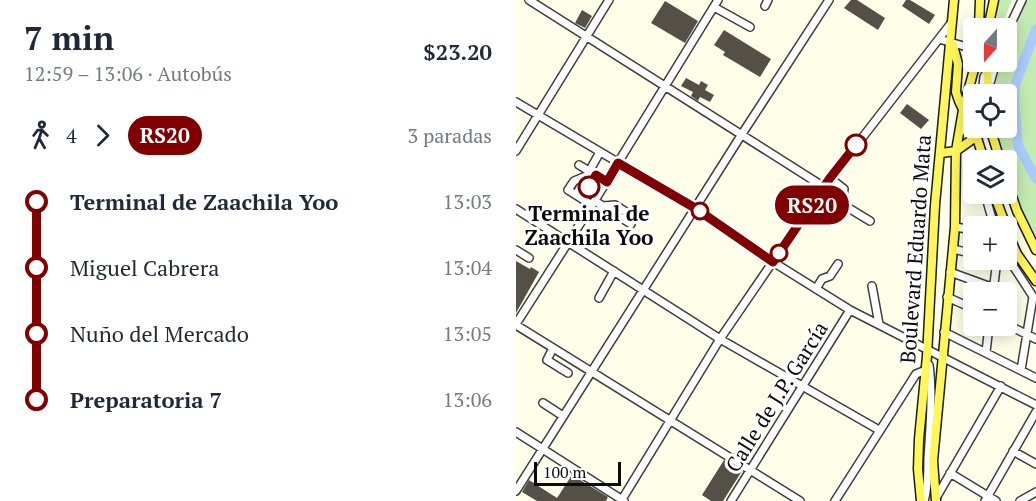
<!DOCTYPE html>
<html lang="es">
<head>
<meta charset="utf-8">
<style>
  body { margin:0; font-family:"PT Serif",serif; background:#f6f6f7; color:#1f2937; height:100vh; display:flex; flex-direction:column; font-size:22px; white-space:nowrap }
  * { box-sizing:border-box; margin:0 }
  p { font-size:20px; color:#747a83 }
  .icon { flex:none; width:33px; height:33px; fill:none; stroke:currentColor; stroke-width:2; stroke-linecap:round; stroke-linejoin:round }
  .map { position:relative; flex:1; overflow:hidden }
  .side { display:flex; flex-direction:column; background:#fff; width:516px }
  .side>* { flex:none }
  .badge { padding:0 12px; border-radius:20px; font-size:21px; line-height:39px }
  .needle { width:39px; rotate:201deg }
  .buttons { position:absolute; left:447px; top:18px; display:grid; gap:12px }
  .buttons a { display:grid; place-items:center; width:54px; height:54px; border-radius:6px; background:#fff; box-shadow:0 3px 15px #0003; font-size:30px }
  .scale { position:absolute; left:18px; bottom:15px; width:87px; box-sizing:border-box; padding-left:6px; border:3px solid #0b0b0b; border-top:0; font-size:16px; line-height:21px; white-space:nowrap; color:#0b0b0b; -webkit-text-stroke:4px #fff; paint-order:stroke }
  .map>.badge { position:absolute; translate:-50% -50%; box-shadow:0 0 0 3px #fff }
  .legs { display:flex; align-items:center; gap:9px; height:66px; padding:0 24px; font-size:20px }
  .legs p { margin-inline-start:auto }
  .overview { display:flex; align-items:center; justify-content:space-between; height:102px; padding:0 24px }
  h1 { font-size:33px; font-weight:800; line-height:45px }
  ul { padding:0 24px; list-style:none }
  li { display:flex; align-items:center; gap:21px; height:66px; font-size:22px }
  li i { display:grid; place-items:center; width:9px; height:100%; margin:0 8px; background:currentColor }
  li i::after { content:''; width:15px; height:15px; margin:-8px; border:4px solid; border-radius:50%; background:#fff }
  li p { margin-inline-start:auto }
  li:first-child i { background:linear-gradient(#0000 50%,currentColor 0) }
  li:last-child i { background:linear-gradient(currentColor 50%,#0000 0) }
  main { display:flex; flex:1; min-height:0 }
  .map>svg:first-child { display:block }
  .green { fill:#c4ebb1 }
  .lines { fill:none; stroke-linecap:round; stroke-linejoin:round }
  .river { stroke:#aaccfa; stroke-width:10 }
  .building { fill:#544f47 }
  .minor-casing { stroke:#3e3e3e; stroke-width:10 }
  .major-casing { stroke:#1c1c1c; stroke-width:11 }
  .minor { stroke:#fff; stroke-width:7 }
  .major { stroke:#fff759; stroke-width:8 }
  .line-1-casing { stroke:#fff; stroke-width:14 }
  .line-1 { stroke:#800000; stroke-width:9 }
  .stop-1-dot { fill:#fff; stroke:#800000; stroke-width:3 }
  .labels { text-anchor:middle; stroke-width:6; stroke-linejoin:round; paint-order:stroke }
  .stop-label { font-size:21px; font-weight:bold; fill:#0b0b0b; stroke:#fff }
  .street-label { font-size:21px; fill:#0b0b0b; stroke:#fff }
</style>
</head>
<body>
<main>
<section class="side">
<div class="overview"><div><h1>7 min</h1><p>12:59 – 13:06 · Autobús</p></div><b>$23.20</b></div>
<div class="legs"><svg class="icon" aria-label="walk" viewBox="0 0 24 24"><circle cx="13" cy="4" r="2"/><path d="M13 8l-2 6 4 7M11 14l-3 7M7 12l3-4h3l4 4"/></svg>4<svg class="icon" aria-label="forward" viewBox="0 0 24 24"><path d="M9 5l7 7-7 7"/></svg><b class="badge" style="background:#800000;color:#fff">RS20</b><p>3 paradas</p></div>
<ul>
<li><i style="color:#800000"></i><b>Terminal de Zaachila Yoo</b><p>13:03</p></li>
<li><i style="color:#800000"></i><span>Miguel Cabrera</span><p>13:04</p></li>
<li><i style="color:#800000"></i><span>Nuño del Mercado</span><p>13:05</p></li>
<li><i style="color:#800000"></i><b>Preparatoria 7</b><p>13:06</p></li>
</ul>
</section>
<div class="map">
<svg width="520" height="501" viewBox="0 0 520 501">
  <rect width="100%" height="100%" fill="#ffffe9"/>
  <path class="green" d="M481 0H496L485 28H479L481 18Z
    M506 0H520V250L491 179 490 160H484L475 128H490V94H476L481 62H490L491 33Z"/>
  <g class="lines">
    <path class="river" d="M520 29 499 85 498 100 502 145 520 179"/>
  </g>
  <path class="building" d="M335 0H341L369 18 362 30 328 8Z
    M390 0H394L419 15 413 24 386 6Z
    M149 1 182 21 169 43 135 23Z
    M66 10 76 16 69 28 59 23Z
    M208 30 255 59 244 77 207 55 209 52 198 45Z
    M170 78 183 85 185 81 192 85 189 90 198 95 194 102 184 97 182 101 175 96 177 92 165 86Z
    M391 104 413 120 405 129 384 113Z
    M0 261 14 269 15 267 23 272 0 313Z
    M208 460 226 471 207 501H195L186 495Z
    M56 475 92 497 90 501H21L6 492 13 480 41 498Z"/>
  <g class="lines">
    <g class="minor-casing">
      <path id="minor" d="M13 0 308 187
        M249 6 252 0
        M198 7 234 27
        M490 34 506 0
        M423 39 458 49
        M474 83 480 62
        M466 94 468 77 476 62
        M0 102 179 208 257 262 334 310 520 405
        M0 151 93 0
        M63 165 91 182
        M314 178 328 189 326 204 354 221
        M469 194 478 226
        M60 195 52 190 58 181 70 176
        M66 199 80 175
        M79 201 115 224
        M76 205 60 195 84 152
        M87 206 99 205 118 217
        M0 209 204 339 363 430
        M439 227 458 230
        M437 249 458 254
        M0 250 13 258
        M490 255 518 298
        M434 272 478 288
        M356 286 363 324
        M300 289 306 279 314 276 322 264
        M477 292 481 260
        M431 297 458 309
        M83 298 98 271
        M0 324 76 205 202 0
        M490 324 520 339
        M0 325 284 501
        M428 332 520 378
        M37 348 31 360 52 373
        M470 352 473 326
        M505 370 517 297
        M27 403 47 416
        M0 432 108 501
        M497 451 520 464
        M434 473 480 501
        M0 491 226 134 313 0
        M420 498 485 386
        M105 501 204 339 308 187 436 22
        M215 501 334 310
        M319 501 400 374 410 370
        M408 501C412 488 412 473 412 459 414 428 417 396 413 365
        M469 501 520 412
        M504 501 520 492"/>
    </g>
    <g class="major-casing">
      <path id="major" d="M463 28 464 0
        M466 28 474 19 478 0
        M437 45 442 64 440 92 443 101 461 138 468 160
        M467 62 471 71 473 94
        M474 128 484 160
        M425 153 440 151 472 128
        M490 179 501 211 520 250
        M478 194 490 226
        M490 229 501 254 520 281
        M405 501 402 469 403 439 411 356 419 205 438 0
        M420 501 417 461 439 227 440 151 447 110 460 62"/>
    </g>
    <use href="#minor" class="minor"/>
    <use href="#major" class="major"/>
  </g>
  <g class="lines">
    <g class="line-1-casing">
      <path id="line-1" d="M73 187 80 175 91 182 102 163 179 208 257 262 314 178 340 145"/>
    </g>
    <use href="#line-1" class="line-1"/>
  </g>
  <g class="stop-1-dot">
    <circle cx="340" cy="145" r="10"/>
    <circle cx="73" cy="187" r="10"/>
    <circle cx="184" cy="211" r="8"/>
    <circle cx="263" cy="253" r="8"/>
  </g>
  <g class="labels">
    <g class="stop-label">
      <text x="73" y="221">Terminal de<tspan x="73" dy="24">Zaachila Yoo</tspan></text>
    </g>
    <g class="street-label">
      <text transform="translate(400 249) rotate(-86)" y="7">Boulevard Eduardo Mata</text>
      <text transform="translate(261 397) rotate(-58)" y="7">Calle de J.P. García</text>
    </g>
  </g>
</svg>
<div class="buttons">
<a><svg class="needle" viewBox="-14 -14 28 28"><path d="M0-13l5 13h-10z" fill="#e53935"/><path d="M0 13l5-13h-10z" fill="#747a83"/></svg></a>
<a><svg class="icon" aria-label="locate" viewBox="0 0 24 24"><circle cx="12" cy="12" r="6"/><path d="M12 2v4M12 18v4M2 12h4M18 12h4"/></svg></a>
<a><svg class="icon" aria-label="layers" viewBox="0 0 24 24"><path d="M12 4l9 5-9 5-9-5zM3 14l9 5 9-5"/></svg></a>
<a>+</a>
<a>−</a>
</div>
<div class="scale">100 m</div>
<b class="badge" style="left:296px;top:205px;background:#800000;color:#fff">RS20</b>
</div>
</main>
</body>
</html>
